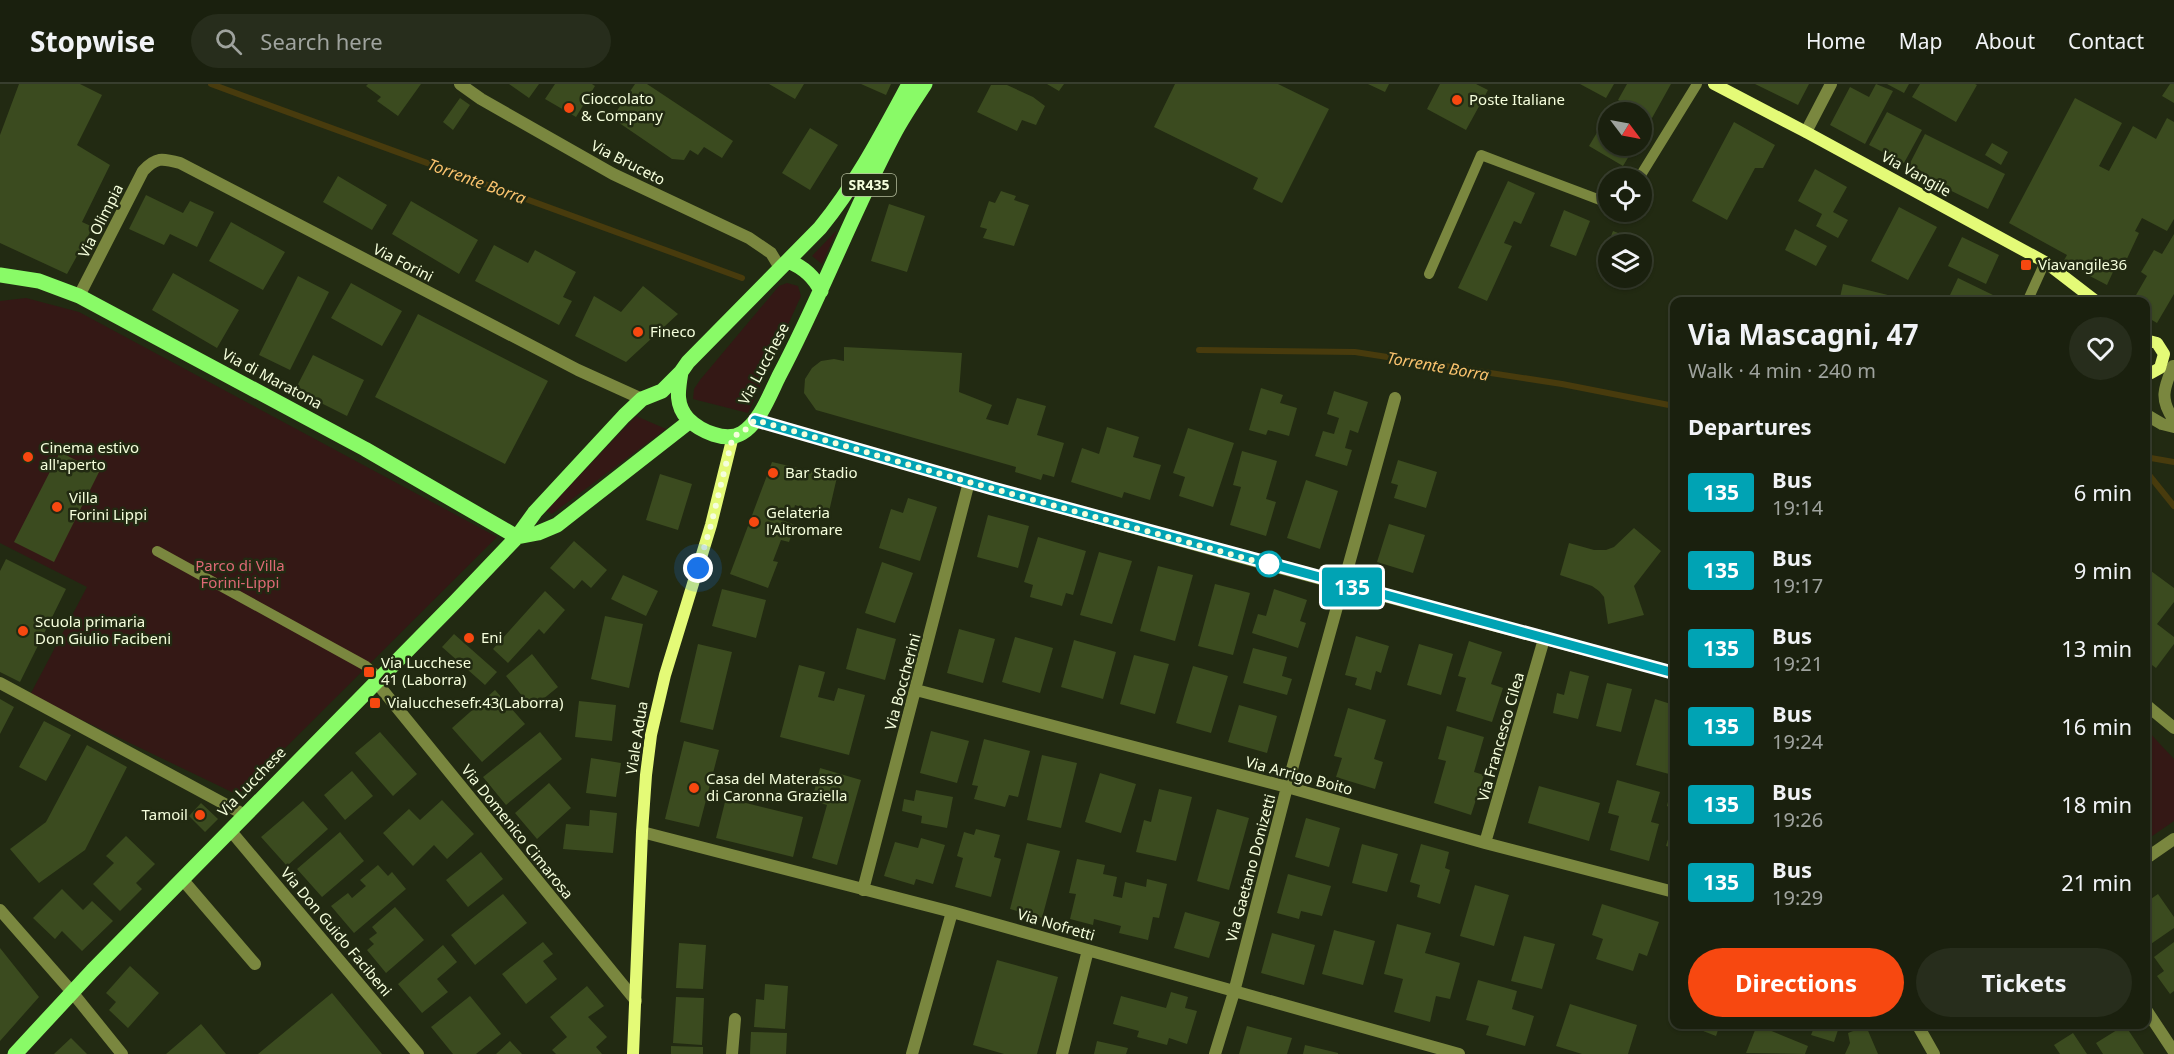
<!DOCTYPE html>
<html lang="en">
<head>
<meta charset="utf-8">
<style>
  body { margin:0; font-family:"Noto Sans",sans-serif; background:#272d1c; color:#f1f3f6; height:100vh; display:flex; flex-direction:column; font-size:22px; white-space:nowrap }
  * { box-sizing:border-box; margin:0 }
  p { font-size:20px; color:#9fa39e }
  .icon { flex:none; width:33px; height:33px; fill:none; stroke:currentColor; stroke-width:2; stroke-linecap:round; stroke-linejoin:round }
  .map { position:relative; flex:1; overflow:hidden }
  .details { position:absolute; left:1670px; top:213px; width:480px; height:732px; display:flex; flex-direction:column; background:#1a200e; border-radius:12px; box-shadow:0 2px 4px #0004,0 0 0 2px #383e2e }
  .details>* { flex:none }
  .badge { padding:0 12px; border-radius:4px; font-size:21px; line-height:39px }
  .needle { width:39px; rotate:122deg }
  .tools { position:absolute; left:1598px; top:18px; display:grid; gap:12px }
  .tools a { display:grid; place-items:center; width:54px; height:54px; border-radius:50%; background:#1a200e; box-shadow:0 2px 4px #0004,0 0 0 2px #383e2e; font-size:30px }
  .you { position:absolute; width:30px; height:30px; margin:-15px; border:4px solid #fff; border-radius:50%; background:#1a73e8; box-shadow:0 0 0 9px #1a73e833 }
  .map>.badge { position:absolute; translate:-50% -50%; box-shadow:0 0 0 3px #fff }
  h2 { padding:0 18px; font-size:22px; line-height:54px }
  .round { display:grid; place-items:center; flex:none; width:63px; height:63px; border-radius:32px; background:#272d1c }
  .overview { display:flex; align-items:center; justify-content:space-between; height:102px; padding:0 18px }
  h1 { font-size:28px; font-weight:700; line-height:45px }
  .cta { display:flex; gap:12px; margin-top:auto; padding:12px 18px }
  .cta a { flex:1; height:69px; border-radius:36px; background:#f74810; color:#fff; font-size:24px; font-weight:700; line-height:69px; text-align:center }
  .cta a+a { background:#272d1c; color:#f1f3f6 }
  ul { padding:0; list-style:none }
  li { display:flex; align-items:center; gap:18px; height:78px; padding:0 18px }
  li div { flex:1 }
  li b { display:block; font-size:22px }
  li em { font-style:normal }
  li .badge { min-width:66px; font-weight:700; text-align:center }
  header { display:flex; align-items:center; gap:36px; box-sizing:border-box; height:84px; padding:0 30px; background:#1a200e; border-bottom:2px solid #383e2e }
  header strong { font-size:28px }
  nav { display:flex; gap:33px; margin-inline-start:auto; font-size:21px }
  .search { width:420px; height:54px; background:#272d1c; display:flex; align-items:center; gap:15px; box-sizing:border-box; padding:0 21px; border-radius:33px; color:#9fa39e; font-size:22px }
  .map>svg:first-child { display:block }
  .green { fill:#341815 }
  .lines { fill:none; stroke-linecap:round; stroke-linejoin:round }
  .stream { stroke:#483b0d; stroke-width:6 }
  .building { fill:#3b4b1f }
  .lane { stroke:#7a873f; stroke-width:10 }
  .street { stroke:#7a873f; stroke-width:12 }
  .secondary { stroke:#e4fa77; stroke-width:12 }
  .primary { stroke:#89fa67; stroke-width:15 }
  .line-casing { stroke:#fff; stroke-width:14 }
  .line { stroke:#00a3b4; stroke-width:9 }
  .walk { stroke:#f5fedc; stroke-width:6; stroke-dasharray:0 10.8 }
  .poi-dot { fill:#f74810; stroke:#222a12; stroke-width:2 }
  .stop-dot { fill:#fff; stroke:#00a3b4; stroke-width:3 }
  .labels { text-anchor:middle; stroke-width:5; stroke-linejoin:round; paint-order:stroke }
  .shield { fill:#222a12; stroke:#b6be9f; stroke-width:1.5 }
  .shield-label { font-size:14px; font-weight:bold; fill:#f5fedc }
  .poi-label { font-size:15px; fill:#f5fedc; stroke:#222a12; text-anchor:start }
  .street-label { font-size:15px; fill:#f5fedc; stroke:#222a12 }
  .park-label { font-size:15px; fill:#dd6975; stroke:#222a12 }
  .water-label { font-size:16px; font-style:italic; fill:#fac36e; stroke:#222a12 }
</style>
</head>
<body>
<header>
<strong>Stopwise</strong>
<div class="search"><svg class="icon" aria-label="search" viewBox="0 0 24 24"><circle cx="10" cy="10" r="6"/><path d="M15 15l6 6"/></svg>Search here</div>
<nav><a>Home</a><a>Map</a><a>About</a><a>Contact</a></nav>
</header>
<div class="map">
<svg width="2174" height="970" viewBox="0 0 2174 970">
  <rect width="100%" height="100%" fill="#222a12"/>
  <path class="green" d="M836 147V148L822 180 812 172Z
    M787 199 798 202 801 212 748 329 693 315 694 305 700 296 779 202Z
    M26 214 79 228 497 453 238 711 30 611 87 503 0 459V217Z
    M636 332 666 345 552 430 546 427Z
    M2145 644 2174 675V737L2145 757Z"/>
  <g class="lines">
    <path class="stream" d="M211 0 742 194
      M1199 266 1355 268 1562 300 1674 322
      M2145 373 2174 378
      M2145 386 2174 422"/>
  </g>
  <path class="building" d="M19 0H80L102 11 77 61 110 81 82 138 93 143 67 190 0 159V51Z
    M368 0H421L398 32 377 17 381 13 366 2Z
    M509 0H539L529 14Z
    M555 0H592L595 2 576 33 545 15Z
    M635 0H647L733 57 722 74 704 63 698 71 690 66 684 76 672 75 612 34Z
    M769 0H804L795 15Z
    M861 0H891L886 11Z
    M1047 0H1064L1059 7Z
    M1175 0H1278L1329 25 1282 119 1253 105 1258 94 1154 43Z
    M1368 0H1389L1385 8Z
    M1440 0H1476L1488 6 1466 46 1427 25Z
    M1580 0H1614L1606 14Z
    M1627 0H1671L1652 34 1618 16Z
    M1755 0H1809L1798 21Z
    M1876 0 1893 7 1865 60 1830 41 1850 3 1869 13Z
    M1887 0H1909L1904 9Z
    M1920 0H1975L1977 1 1956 38 1912 13Z
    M2170 0H2174V19L2162 12Z
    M991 1H1007L1033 13 1045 22 1036 41 1022 36 1017 47 977 28Z
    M460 14 470 21 453 46 443 38Z
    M2075 14 2122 39 2099 82 2109 87 2133 42 2156 55 2167 34 2174 38V135L2167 147 2142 134 2135 147 2139 149 2124 181 2118 177 2107 201 2063 178 2067 171 2009 139Z
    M1887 28 1922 46 1904 79 1869 61Z
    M1608 30V62H1635L1623 82 1589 62Z
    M1734 38 1775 61 1763 84H1755L1727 136 1692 117Z
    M810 44 838 61 810 106 782 89Z
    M1925 50 2005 90 1988 125 1907 85Z
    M1992 59 2008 68 2001 81 1985 71Z
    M1815 85 1847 103 1833 128 1848 136 1838 154 1816 142 1822 130 1798 117Z
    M338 92 387 121 372 146 323 118Z
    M1508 97 1535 109 1521 140 1514 137 1504 159 1512 162 1487 217 1458 204Z
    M1001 107 1016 112 1014 116 1029 121 1014 162 983 154 987 145 980 143 989 117 995 119Z
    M146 111 183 129 190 117 214 128 197 163 170 150 164 161 129 145Z
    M411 117 478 156 459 190 392 150Z
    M889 120 925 132 907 188 871 177Z
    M1899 123 1937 143 1908 196 1871 177Z
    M1564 126 1590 137 1576 172 1550 162Z
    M231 138 285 168 263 206 209 177Z
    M1795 145 1827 162 1816 182 1785 166Z
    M1613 147 1639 157 1638 160H1608V187L1599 183Z
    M2174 150V210L2157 239 2145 232V218H2132L2147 192 2141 188 2154 166 2162 170Z
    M1962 153 1999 171 1986 200 1948 182Z
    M494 161 528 179 535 166 576 188 563 213 572 217 559 241 475 197Z
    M173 189 239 226 217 264 152 226Z
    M298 192 329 208 290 286 259 271Z
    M1958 194 1993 211 1990 218H1978L1965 211 1962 217 1950 211Z
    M351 199 402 227 382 262 331 234Z
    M1843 200 1896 213 1895 218H1839Z
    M643 202 678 230 626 278 575 252 594 212 621 228Z
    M418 230 548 297 505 380 375 313Z
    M844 263 962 269 959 308 992 321 986 335 1008 341 1017 314 1046 322 1037 351 1064 359 1054 393 1043 390 1041 396 1015 388 1016 383 816 326 804 309 805 295 812 284 821 277 834 275 844 277Z
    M313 271 364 296 347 332 295 306Z
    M1261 304 1283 311 1280 319 1297 324 1289 352 1268 346 1266 351 1249 346Z
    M1334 307 1368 318 1358 349 1350 346 1345 364 1352 366 1347 382 1315 372 1323 347 1334 350 1339 334 1327 330Z
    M1107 343 1139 353 1133 373 1161 381 1150 416 1124 408 1122 414 1071 398 1082 364 1099 370Z
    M1188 344 1234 359 1213 423 1179 412 1185 393 1173 389Z
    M1242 367 1277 377 1266 415 1276 418 1266 452 1230 441 1241 403 1233 401Z
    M60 368 99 388 54 478 14 458Z
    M1398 376 1437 388 1426 424 1394 414 1398 401 1391 399Z
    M772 378 837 393 828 432 795 421 794 425 787 422 782 436 795 441 789 458 781 456 773 477 778 478 768 504 730 490Z
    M660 390 692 400 678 446 646 436Z
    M1306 396 1338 407 1320 465 1287 454Z
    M908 414 937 423 920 477 879 464 891 425 903 429Z
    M988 431 1029 442 1018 484 977 473Z
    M1389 440 1425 451 1413 489 1377 478Z
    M1634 444 1661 467 1634 502 1644 531 1608 540 1604 513 1599 507 1592 502 1560 491 1569 459 1594 466H1606L1614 463Z
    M1038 453 1086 467 1073 511 1066 509 1062 522 1030 513 1033 501 1024 498Z
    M574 457 607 486 591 504 582 496 574 505 550 484Z
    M1099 468 1132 477 1112 540 1080 531Z
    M6 475 66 505 20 598 0 588V487Z
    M882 478 913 489 895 539 865 529Z
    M1158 482 1193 491 1175 557 1140 547Z
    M2151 487 2174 504V518L2157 540 2174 553V560L2156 584 2148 578 2145 581V494Z
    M623 491 658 507 646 532 611 515Z
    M1215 500 1250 509 1233 571 1198 562Z
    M722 505 766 516 756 554 712 542Z
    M1274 505 1307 516 1300 537 1306 539 1298 564 1252 549 1258 530 1266 532Z
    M545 507 565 526 544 550 539 545 508 579 493 565Z
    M605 532 643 540 629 604 591 595Z
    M857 544 896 555 885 596 846 585Z
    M959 545 995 555 983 599 947 589Z
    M454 550 497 588 485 601 442 563Z
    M1356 552 1389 562 1381 589 1376 587 1371 606 1355 601 1357 594 1345 591Z
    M1015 553 1053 564 1040 609 1002 598Z
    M1074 556 1116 568 1103 615 1061 603Z
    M1469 557 1502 568 1491 600 1503 604 1492 638 1456 627 1466 594 1458 592Z
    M698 560 732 568 713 646 680 638Z
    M1419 560 1453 570 1441 611 1407 601Z
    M1253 564 1287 573 1282 592 1292 595 1287 611 1243 599Z
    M532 570 558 603 532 624 506 592Z
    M1134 571 1169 580 1155 630 1120 620Z
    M799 581 825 588 818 613 834 617 838 604 865 611 849 671 780 653Z
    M1193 582 1228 592 1211 649 1176 639Z
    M1570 587 1589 592 1578 635 1553 629 1557 609 1564 611Z
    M1607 599 1632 605 1621 648 1596 642Z
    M495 606 525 640 482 678 452 644Z
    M0 615 14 623 0 650Z
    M1655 615 1674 621V674L1669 690 1636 681Z
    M579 617 616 621 612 657 575 653Z
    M1239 621 1277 632 1267 669 1228 658Z
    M1348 624 1386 636 1374 675 1383 678 1375 705 1336 693 1342 674 1334 672Z
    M44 637 71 651 46 697 19 683Z
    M1447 642 1484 653 1474 688 1484 691 1471 731 1434 719 1446 677 1438 675Z
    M931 647 969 657 957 699 920 689Z
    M380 648 417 690 393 712 355 669Z
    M540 648 562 675 506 721 483 693Z
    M984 655 1030 667 1018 713 1009 711 1005 723 974 715 978 702 972 701Z
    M684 657 719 666 699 743 665 735Z
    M87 661 127 683 85 766 39 799 10 765 46 738Z
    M1042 671 1077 679 1061 744 1027 736Z
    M591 674 621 679 616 713 586 709Z
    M820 684 861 696 837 781 812 774 827 721 812 716Z
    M352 687 373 712 345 736 324 711Z
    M1100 689 1136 700 1121 749 1085 738Z
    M1617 696 1660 708 1651 738 1659 740 1649 777 1610 766 1619 732 1608 729Z
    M549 699 571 724 537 755 515 729Z
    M1539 702 1600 719 1589 757 1528 739Z
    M1159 705 1192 713 1176 777 1136 768 1144 736 1151 738Z
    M916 706 953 713 947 744 921 739 922 732 902 727 904 715 914 717Z
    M1670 709 1674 710V725L1667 722Z
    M726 714 803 733 793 773 716 754Z
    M442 716 474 750 447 775 434 761 413 782 383 749 409 725 420 736Z
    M303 717 328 745 287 782 261 753Z
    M201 719 218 735 205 748 189 732Z
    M1217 725 1249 734 1229 806 1197 797Z
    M590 726 617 729 613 769 563 765 566 740 589 742Z
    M1306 734 1340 744 1329 783 1295 773Z
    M1673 738H1674V764L1666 762Z
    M976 745 1000 751 994 773 1001 775 991 813 955 803 963 774 957 772 964 748 974 751Z
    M340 748 364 777 322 813 297 785Z
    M126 752 155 780 136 799 142 805 120 827 93 800 114 779 106 772Z
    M921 754 945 761 933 800 916 795 914 801 884 792 895 758 918 764Z
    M1027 759 1060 767 1042 834 1010 825Z
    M1362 760 1398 770 1387 808 1352 799Z
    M1421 760 1449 768 1445 784 1450 786 1440 820 1417 813 1420 801 1410 798Z
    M481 768 503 795 468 823 446 796Z
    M1077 775 1105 781 1103 790 1117 793 1113 812 1122 814 1125 798 1146 803 1147 795 1167 800 1159 834 1153 833 1148 856 1119 849 1121 842 1094 835 1093 841 1070 835 1076 810 1069 809Z
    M378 781 388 792 392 788 406 805 354 849 331 822 348 809 352 814 366 802 360 796Z
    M1288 790 1331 802 1322 832 1301 827 1299 835 1277 829Z
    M1475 801 1509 811 1494 862 1460 852Z
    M62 805 83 826 92 817 113 837 82 867 62 847 55 855 33 834Z
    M503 810 527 839 475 881 451 851Z
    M2158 810 2174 833V844L2145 864V819Z
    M1602 820 1659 838 1647 872 1639 869 1633 887 1596 875 1603 855 1592 851Z
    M395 823 424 856 386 889 367 866 374 860 369 855 377 849 372 843Z
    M1185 828 1220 838 1209 874 1174 864Z
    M1397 840 1431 849 1425 869 1460 879 1450 915 1436 912 1430 938 1394 928 1403 895 1384 890Z
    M1334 846 1375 857 1363 901 1322 890Z
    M1272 849 1315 861 1304 901 1261 889Z
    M1524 852 1555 860 1542 905 1511 897Z
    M543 858 553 870 543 877 557 895 526 920 502 890Z
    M2174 858V907L2170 910 2157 892 2164 887 2154 873Z
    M679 859 706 861 703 905 676 904Z
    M443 861 457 878 437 895 448 908 422 929 398 900Z
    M0 864 39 913 0 957Z
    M997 876 1058 893 1037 970H1004L973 961Z
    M130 882 159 909 128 944 109 926 116 918 106 909Z
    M1478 896 1517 907 1512 925 1534 932 1525 962 1486 951 1489 942 1466 936Z
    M765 900 788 902 785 945 754 943 756 915 764 916Z
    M587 902 604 922 588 933 607 953 596 963 602 970H556L552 966 567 953 550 933Z
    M1171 908 1188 913 1185 924 1197 927 1187 960 1169 954 1167 961 1137 953 1139 947 1113 940 1121 912 1166 924Z
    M332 909 382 970H258Z
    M470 912 501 950 476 970H453L431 943Z
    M676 913 704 914 702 961 673 959Z
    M1570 920 1637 941 1628 970H1582L1556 962Z
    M201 940 226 970H166Z
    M1685 940H1720L1716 952Z
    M1801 940H1840L1834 958 1811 951 1813 946 1801 943Z
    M1757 941 1808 962 1805 970 1746 969Z
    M2125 941 2144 970H2103L2096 959Z
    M1247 942 1292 954 1287 970H1239Z
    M1866 942 1878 970H1845L1850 959 1848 949Z
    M751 948 787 949 786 970H750Z
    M2073 949 2087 970H2060L2054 961Z
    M71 954 87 970H54Z
    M510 957 522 970H496Z
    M1097 957 1128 964 1126 970H1094Z
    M1305 961 1338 969V970H1303Z
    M671 962 703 963V970H671Z"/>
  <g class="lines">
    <path class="lane" d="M1639 94 1697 0
      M1429 190 1481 71 1608 119
      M2027 218 2045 178
      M157 467 366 582 380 594"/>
    <path class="street" d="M460 0 481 15 613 90 749 154 771 169 780 184
      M1806 48 1831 0
      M79 212 143 87C156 73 162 74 180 79L578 286 642 315
      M2173 282C2164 304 2159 315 2174 336
      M2145 330 2162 340 2174 343
      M755 336C1060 426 1367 508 1674 589
      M376 598 636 917
      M0 599 245 731
      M916 606 1287 703 1485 759 1674 808
      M2145 620 2174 644
      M230 746 418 970
      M642 748 952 828 1459 970
      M1485 759 1544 555
      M2145 775 2174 755
      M182 795 255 880
      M863 806 969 398
      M0 826 72 908 122 970
      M2145 924 2174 968
      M1917 940 1934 970
      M732 970 735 935
      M912 970 952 828
      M1062 970 1088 866
      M1215 970 1234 908 1287 703 1395 314"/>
    <path class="secondary" d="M1714 0 1806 48 2045 178 2097 218
      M2145 256 2157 259 2164 270 2160 284 2151 289 2145 290
      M633 970 642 748 646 691 651 651 665 591 711 441 733 352"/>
    <path class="primary" d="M788 177C803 183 814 192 821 207
      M0 191 39 197 79 212 365 365 517 453
      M681 288C678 306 675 321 688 335 700 347 726 359 742 349 760 338 770 310 779 292 821 213 852 129 894 50 903 33 914 17 925 0
      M517 453 538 449 557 441 690 337
      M15 970 92 887 456 517 517 453 535 428 624 332 642 315 662 307 681 288 688 278 820 144C856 100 882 50 909 0"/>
  </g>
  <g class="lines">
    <g class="line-casing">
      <path id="line" d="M755 336 991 404 1674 589"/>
    </g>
    <use href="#line" class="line"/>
    <path class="walk" d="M698 484 711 441 733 352 742 349 755 336 969 398 1277 483 1269 480"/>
  </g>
  <g class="poi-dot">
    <circle cx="1457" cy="16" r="6"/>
    <circle cx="569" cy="24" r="6"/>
    <rect x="2020" y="175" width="12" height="12" rx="3"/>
    <circle cx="638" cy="248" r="6"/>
    <circle cx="28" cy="373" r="6"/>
    <circle cx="773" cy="389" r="6"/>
    <circle cx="57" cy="423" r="6"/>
    <circle cx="754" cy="438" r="6"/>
    <circle cx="23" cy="547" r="6"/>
    <circle cx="469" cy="554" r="6"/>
    <rect x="363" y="582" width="12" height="12" rx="3"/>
    <rect x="369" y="613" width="12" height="12" rx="3"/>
    <circle cx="694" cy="704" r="6"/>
    <circle cx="200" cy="731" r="6"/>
  </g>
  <circle class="stop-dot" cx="1269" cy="480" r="12"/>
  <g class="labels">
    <rect class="shield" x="842" y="90" width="54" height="22" rx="4.5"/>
    <g class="shield-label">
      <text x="869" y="106">SR435</text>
    </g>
    <g class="poi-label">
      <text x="581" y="20">Cioccolato<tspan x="581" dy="17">&amp; Company</tspan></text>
      <text x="1469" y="21">Poste Italiane</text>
      <text x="2038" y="186">Viavangile36</text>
      <text x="650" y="253">Fineco</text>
      <text x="40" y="369">Cinema estivo<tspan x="40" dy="17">all'aperto</tspan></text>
      <text x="785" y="394">Bar Stadio</text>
      <text x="69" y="419">Villa<tspan x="69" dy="17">Forini Lippi</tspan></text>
      <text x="766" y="434">Gelateria<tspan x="766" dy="17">l'Altromare</tspan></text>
      <text x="35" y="543">Scuola primaria<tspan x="35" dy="17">Don Giulio Facibeni</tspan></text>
      <text x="481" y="559">Eni</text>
      <text x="381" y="584">Via Lucchese<tspan x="381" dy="17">41 (Laborra)</tspan></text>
      <text x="387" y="624">Vialucchesefr.43(Laborra)</text>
      <text x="706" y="700">Casa del Materasso<tspan x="706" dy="17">di Caronna Graziella</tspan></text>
      <text x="188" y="736" text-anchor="end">Tamoil</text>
    </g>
    <g class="street-label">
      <text transform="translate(628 79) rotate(27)" y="5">Via Bruceto</text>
      <text transform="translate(1916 90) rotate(29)" y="5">Via Vangile</text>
      <text transform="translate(101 137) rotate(-63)" y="5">Via Olimpia</text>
      <text transform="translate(403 179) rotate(27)" y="5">Via Forini</text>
      <text transform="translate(764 280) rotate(-62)" y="5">Via Lucchese</text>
      <text transform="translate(272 295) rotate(28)" y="5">Via di Maratona</text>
      <text transform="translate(903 598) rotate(-75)" y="5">Via Boccherini</text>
      <text transform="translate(1501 653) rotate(-74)" y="5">Via Francesco Cilea</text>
      <text transform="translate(637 654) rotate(-81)" y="5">Viale Adua</text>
      <text transform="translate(1299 692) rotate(15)" y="5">Via Arrigo Boito</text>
      <text transform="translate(252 698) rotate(-46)" y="5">Via Lucchese</text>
      <text transform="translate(517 748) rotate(51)" y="5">Via Domenico Cimarosa</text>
      <text transform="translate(1251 784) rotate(-75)" y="5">Via Gaetano Donizetti</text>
      <text transform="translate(1056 841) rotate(16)" y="5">Via Nofretti</text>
      <text transform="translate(336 848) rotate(50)" y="5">Via Don Guido Facibeni</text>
    </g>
    <g class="park-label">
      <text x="240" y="487">Parco di Villa<tspan x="240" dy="17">Forini-Lippi</tspan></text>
    </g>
    <g class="water-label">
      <text transform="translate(477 97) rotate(20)" y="6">Torrente Borra</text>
      <text transform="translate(1438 282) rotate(10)" y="6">Torrente Borra</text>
    </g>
  </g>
</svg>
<div class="tools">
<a><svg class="needle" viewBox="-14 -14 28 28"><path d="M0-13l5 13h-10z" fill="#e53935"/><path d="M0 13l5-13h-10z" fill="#9fa39e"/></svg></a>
<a><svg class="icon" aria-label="locate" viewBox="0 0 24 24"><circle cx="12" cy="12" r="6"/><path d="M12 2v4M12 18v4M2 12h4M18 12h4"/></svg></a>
<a><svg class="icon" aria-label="layers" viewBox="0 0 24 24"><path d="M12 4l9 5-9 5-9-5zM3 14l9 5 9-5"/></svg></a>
</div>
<div class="you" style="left:698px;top:484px"></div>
<b class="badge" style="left:1352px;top:503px;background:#00a3b4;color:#fff">135</b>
<section class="details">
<div class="overview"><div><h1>Via Mascagni, 47</h1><p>Walk · 4 min · 240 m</p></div><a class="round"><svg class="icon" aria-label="heart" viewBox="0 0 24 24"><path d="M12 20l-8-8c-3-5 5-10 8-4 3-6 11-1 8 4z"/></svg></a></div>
<h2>Departures</h2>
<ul>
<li><span class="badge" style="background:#00a3b4;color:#fff">135</span><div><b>Bus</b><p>19:14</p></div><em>6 min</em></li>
<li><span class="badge" style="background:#00a3b4;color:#fff">135</span><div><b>Bus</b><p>19:17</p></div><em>9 min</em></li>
<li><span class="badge" style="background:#00a3b4;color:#fff">135</span><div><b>Bus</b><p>19:21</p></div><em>13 min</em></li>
<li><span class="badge" style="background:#00a3b4;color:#fff">135</span><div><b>Bus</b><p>19:24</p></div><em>16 min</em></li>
<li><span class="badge" style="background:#00a3b4;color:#fff">135</span><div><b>Bus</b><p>19:26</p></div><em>18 min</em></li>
<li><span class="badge" style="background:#00a3b4;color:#fff">135</span><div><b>Bus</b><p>19:29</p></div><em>21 min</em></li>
</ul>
<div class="cta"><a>Directions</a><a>Tickets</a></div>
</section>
</div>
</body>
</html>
